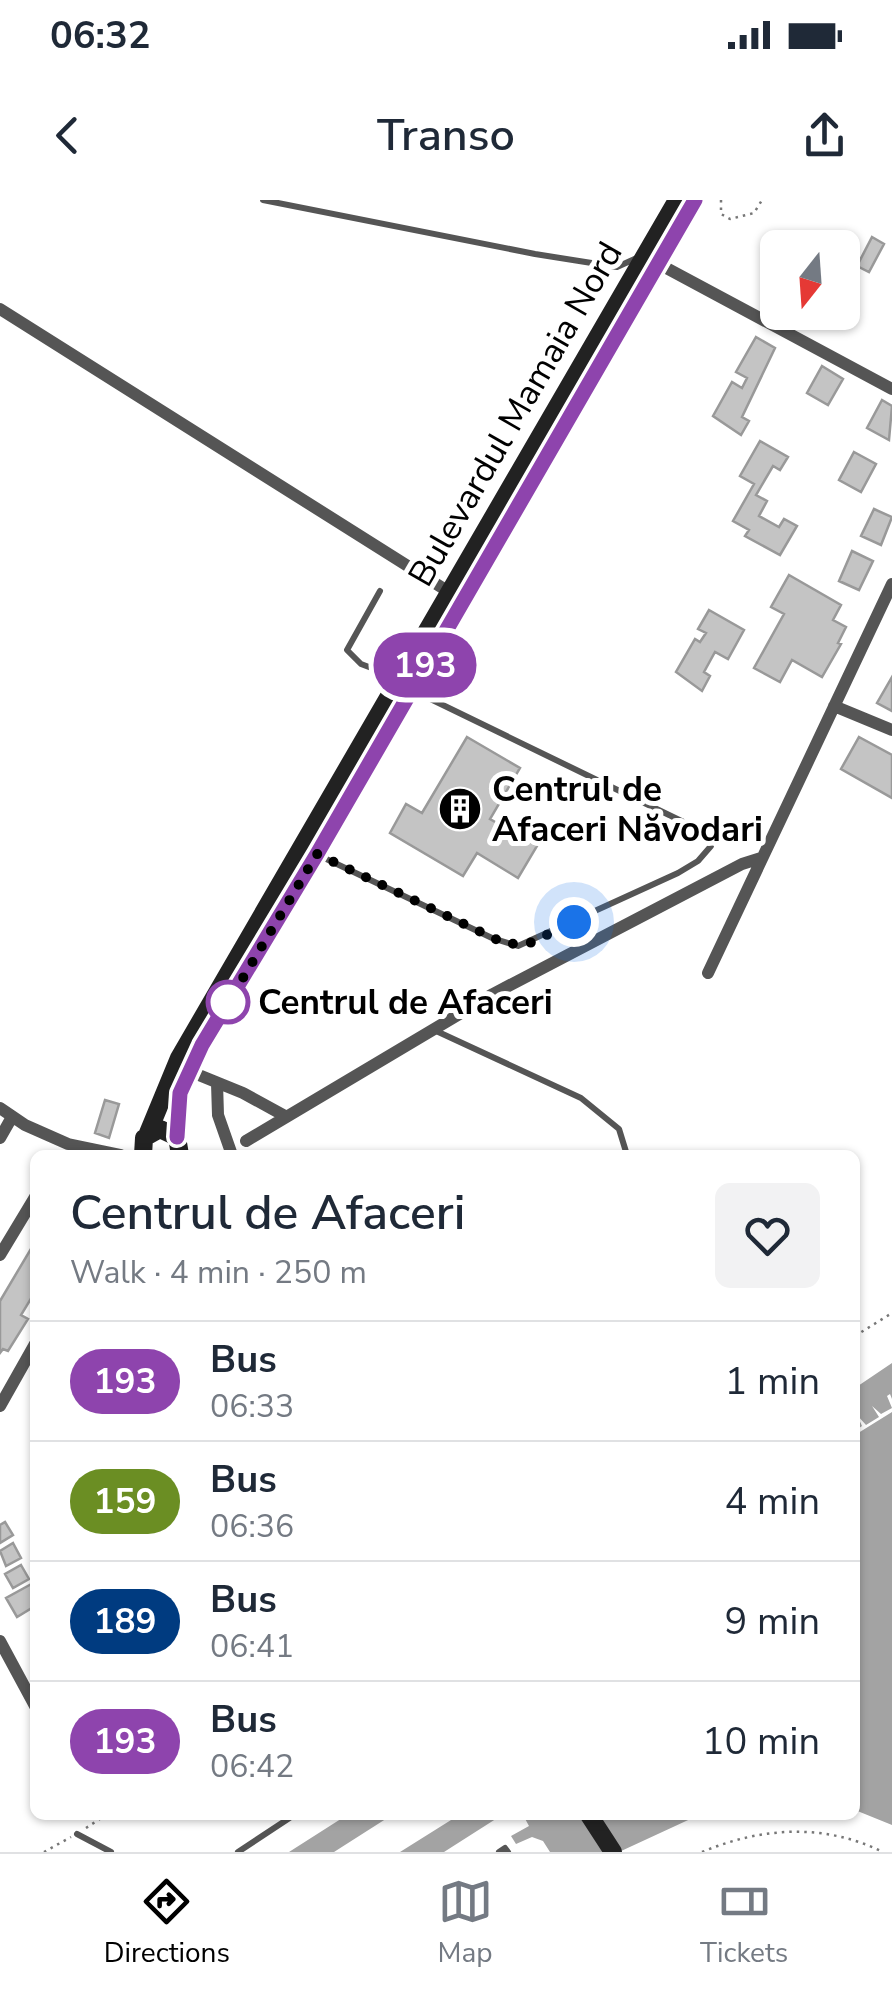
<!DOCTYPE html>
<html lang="en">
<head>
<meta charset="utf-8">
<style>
  body { margin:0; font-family:"Nunito Sans",sans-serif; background:#f2f2f3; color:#1f2937; height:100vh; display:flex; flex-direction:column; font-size:38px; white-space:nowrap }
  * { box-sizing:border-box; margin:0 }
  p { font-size:32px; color:#747a83 }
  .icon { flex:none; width:55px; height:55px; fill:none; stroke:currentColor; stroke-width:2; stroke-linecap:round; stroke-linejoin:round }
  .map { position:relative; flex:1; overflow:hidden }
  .sheet { position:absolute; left:30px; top:950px; width:830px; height:670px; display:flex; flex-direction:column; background:#fff; border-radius:15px; box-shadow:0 2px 8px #0004 }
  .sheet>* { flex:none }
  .badge { padding:0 20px; border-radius:32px; font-size:35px; line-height:65px }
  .needle { width:65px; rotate:197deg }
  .tools { position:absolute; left:760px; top:30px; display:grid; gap:20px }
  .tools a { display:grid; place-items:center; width:100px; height:100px; border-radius:15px; background:#fff; box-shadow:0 2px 8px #0004; font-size:50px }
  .you { position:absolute; width:50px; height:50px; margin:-25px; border:8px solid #fff; border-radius:50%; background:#1a73e8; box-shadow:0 0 0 15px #1a73e833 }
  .map>.badge { position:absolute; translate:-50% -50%; box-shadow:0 0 0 5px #fff }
  .round { display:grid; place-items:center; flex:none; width:105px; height:105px; border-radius:15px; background:#f2f2f3 }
  .overview { display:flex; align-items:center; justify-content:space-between; height:170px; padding:0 40px }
  h1 { font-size:48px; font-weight:600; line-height:75px }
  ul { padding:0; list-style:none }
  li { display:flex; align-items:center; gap:30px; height:120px; padding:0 40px; border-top:2px solid #e0e1e3 }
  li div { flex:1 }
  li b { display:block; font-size:38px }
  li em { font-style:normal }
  li .badge { min-width:110px; font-weight:700; text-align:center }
  .status { display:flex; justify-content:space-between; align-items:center; height:70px; padding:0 50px; background:#fff; direction:ltr }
  .status svg { height:28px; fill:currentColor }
  header { display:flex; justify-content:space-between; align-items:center; height:130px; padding:0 40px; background:#fff; font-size:45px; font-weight:600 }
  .tabs { display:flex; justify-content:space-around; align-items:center; height:140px; border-top:2px solid #e0e1e3; background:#fff; font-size:28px; color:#747a83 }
  .tabs a { display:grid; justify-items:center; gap:5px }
  .tabs .current { color:#000 }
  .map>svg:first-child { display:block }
  .water { fill:#a3a3a3 }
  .building { fill:#c4c4c4; stroke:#999; stroke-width:2.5 }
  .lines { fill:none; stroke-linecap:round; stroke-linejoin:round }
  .path { stroke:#777; stroke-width:2.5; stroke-dasharray:2.5 5; stroke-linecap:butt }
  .lane { stroke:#555; stroke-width:6 }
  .street { stroke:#555; stroke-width:12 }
  .secondary { stroke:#222; stroke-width:18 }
  .line-casing { stroke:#fff; stroke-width:22 }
  .line { stroke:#8e44ad; stroke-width:15 }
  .walk { stroke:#000; stroke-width:10; stroke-dasharray:0 18 }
  .stop-dot { fill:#fff; stroke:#8e44ad; stroke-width:5 }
  .labels { text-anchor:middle; stroke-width:10; stroke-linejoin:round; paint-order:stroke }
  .street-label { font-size:35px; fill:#000; stroke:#fff }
  .poi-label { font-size:35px; font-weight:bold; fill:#000; stroke:#fff; text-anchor:start }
  .stop-label { font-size:35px; font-weight:bold; fill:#000; stroke:#fff; text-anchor:start }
</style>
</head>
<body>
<div class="status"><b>06:32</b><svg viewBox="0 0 49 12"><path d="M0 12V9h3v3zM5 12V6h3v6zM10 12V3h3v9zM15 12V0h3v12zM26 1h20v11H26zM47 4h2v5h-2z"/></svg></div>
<header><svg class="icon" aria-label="back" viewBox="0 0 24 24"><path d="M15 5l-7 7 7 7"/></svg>Transo<svg class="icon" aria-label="share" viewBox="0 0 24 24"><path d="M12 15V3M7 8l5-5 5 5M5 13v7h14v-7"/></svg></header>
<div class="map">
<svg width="892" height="1652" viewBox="0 0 892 1652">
  <rect width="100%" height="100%" fill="#fff"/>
  <path class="water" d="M892 1163V1199L890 1194 887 1196 892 1208 881 1214 872 1206 879 1217 866 1225 857 1215 862 1226 855 1231V1188Z
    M892 1212V1625L855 1610V1235Z
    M347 1615H392L334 1652H289Z
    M459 1615H502L444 1652H400Z
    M523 1615H699L619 1652H550L543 1641 532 1637 516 1644 511 1636 529 1626Z"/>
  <path class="building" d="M828 32 840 38 834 48H819Z
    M872 37 884 44 869 72 857 66Z
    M803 112H830L822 127 801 115Z
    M756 137 775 148 742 217 749 221 741 235 713 216 732 182 742 188 747 178 736 172Z
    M822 166 843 179 828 205 807 193Z
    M882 200 892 206 889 240 867 228Z
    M760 241 788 257 780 270 773 266 756 295 767 301 759 316 779 327 784 319 797 326 780 355 745 336 749 330 733 321 754 284 740 276Z
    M854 252 876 264 861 292 839 280Z
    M874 309 892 317 881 345 861 336Z
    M852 351 873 361 859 390 839 381Z
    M789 375 841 405 833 420 846 427 838 443 841 444 822 477 792 460 780 482 754 468 784 414 771 407Z
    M709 410 744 430 728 459 715 452 704 472 710 476 702 491 676 472 695 439 700 442 706 433 698 429Z
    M892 477V511L877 503Z
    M467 537 520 568 490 619 537 646 518 678 477 653 463 676 390 633 406 604 422 613Z
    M859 537 892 555V598L841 569Z
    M105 900 119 904 109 938 95 933Z
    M35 1042V1092L21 1115 28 1119 8 1151 3 1149 0 1153V1101Z
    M5 1322 13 1335 0 1343V1325Z
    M13 1343 21 1358 6 1366 0 1351Z
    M21 1365 29 1379 13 1388 5 1374Z
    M35 1382V1406L17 1417 6 1398Z"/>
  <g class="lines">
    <path class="path" d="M721 0V14L730 19 754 13 762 0
      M855 1136 892 1113
      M86 1628 106 1615
      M44 1652 71 1637
      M702 1652C762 1627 824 1623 883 1652"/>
    <path class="lane" d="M263 0 535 54 617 67 639 57
      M380 391 347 450 361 464 398 478
      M318 655 492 738 518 746 678 673 698 661 711 646 710 635 702 631 416 492
      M434 830 581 898 619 929 627 955
      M77 1634 111 1652
      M238 1652 294 1615
      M499 1652 505 1648 508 1652"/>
    <path class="street" d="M657 63 892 189
      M0 109 449 392
      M834 506 892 530
      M708 773 892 384
      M189 871 243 893 285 916
      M217 883 218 915 232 955
      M0 908 25 925 68 944 121 955
      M0 938 12 917
      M246 941 493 794 742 664 761 658
      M0 1055 35 997
      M0 1206 35 1144
      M0 1441 35 1506"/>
    <path class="secondary" d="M148 933 179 858 677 0
      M177 937 180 893 202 845 317 654 695 0
      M143 955 144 938 160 929 177 937 180 955
      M589 1615 613 1652"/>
  </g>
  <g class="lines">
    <g class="line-casing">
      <path id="line" d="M177 937 180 893 202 845 317 654 695 0"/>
    </g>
    <use href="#line" class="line"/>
    <path class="walk" d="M228 802 222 813 317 654 506 744 530 743 574 722"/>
  </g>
  <defs>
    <g id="building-disc" transform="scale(2.25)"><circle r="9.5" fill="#000" stroke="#fff"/><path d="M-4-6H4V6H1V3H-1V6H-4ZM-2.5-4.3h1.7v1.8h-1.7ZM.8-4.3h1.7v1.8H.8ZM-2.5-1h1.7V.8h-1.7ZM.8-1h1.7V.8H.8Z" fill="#fff"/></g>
  </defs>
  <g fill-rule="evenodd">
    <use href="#building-disc" x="460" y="609"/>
  </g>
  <circle class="stop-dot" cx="228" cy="802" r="20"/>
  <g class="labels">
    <g class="street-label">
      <text transform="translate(515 214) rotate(-60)" y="12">Bulevardul Mamaia Nord</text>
    </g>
    <g class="poi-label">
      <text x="492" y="601">Centrul de<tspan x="492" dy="40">Afaceri Năvodari</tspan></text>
    </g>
    <g class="stop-label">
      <text x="258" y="814">Centrul de Afaceri</text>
    </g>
  </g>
</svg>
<div class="tools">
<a><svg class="needle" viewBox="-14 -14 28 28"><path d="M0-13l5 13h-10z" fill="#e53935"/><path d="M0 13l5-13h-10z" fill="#747a83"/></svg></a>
</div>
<div class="you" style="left:574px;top:722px"></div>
<b class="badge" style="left:425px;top:465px;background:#8e44ad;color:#fff">193</b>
<section class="sheet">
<div class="overview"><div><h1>Centrul de Afaceri</h1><p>Walk · 4 min · 250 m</p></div><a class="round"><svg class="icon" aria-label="heart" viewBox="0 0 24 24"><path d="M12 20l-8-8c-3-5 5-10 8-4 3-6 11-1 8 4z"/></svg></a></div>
<ul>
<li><span class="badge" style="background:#8e44ad;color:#fff">193</span><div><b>Bus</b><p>06:33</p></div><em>1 min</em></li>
<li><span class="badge" style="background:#6b8e23;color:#fff">159</span><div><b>Bus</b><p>06:36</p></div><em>4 min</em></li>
<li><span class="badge" style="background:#003b80;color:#fff">189</span><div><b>Bus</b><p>06:41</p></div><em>9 min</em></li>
<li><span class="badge" style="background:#8e44ad;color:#fff">193</span><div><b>Bus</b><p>06:42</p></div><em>10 min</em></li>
</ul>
</section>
</div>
<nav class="tabs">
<a class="current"><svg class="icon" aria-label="directions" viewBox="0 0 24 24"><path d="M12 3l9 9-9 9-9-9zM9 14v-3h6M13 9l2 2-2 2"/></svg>Directions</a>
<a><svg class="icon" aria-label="map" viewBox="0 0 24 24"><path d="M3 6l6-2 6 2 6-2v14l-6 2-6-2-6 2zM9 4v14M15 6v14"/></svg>Map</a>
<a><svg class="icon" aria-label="tickets" viewBox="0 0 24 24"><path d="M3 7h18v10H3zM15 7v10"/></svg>Tickets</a>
</nav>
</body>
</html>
